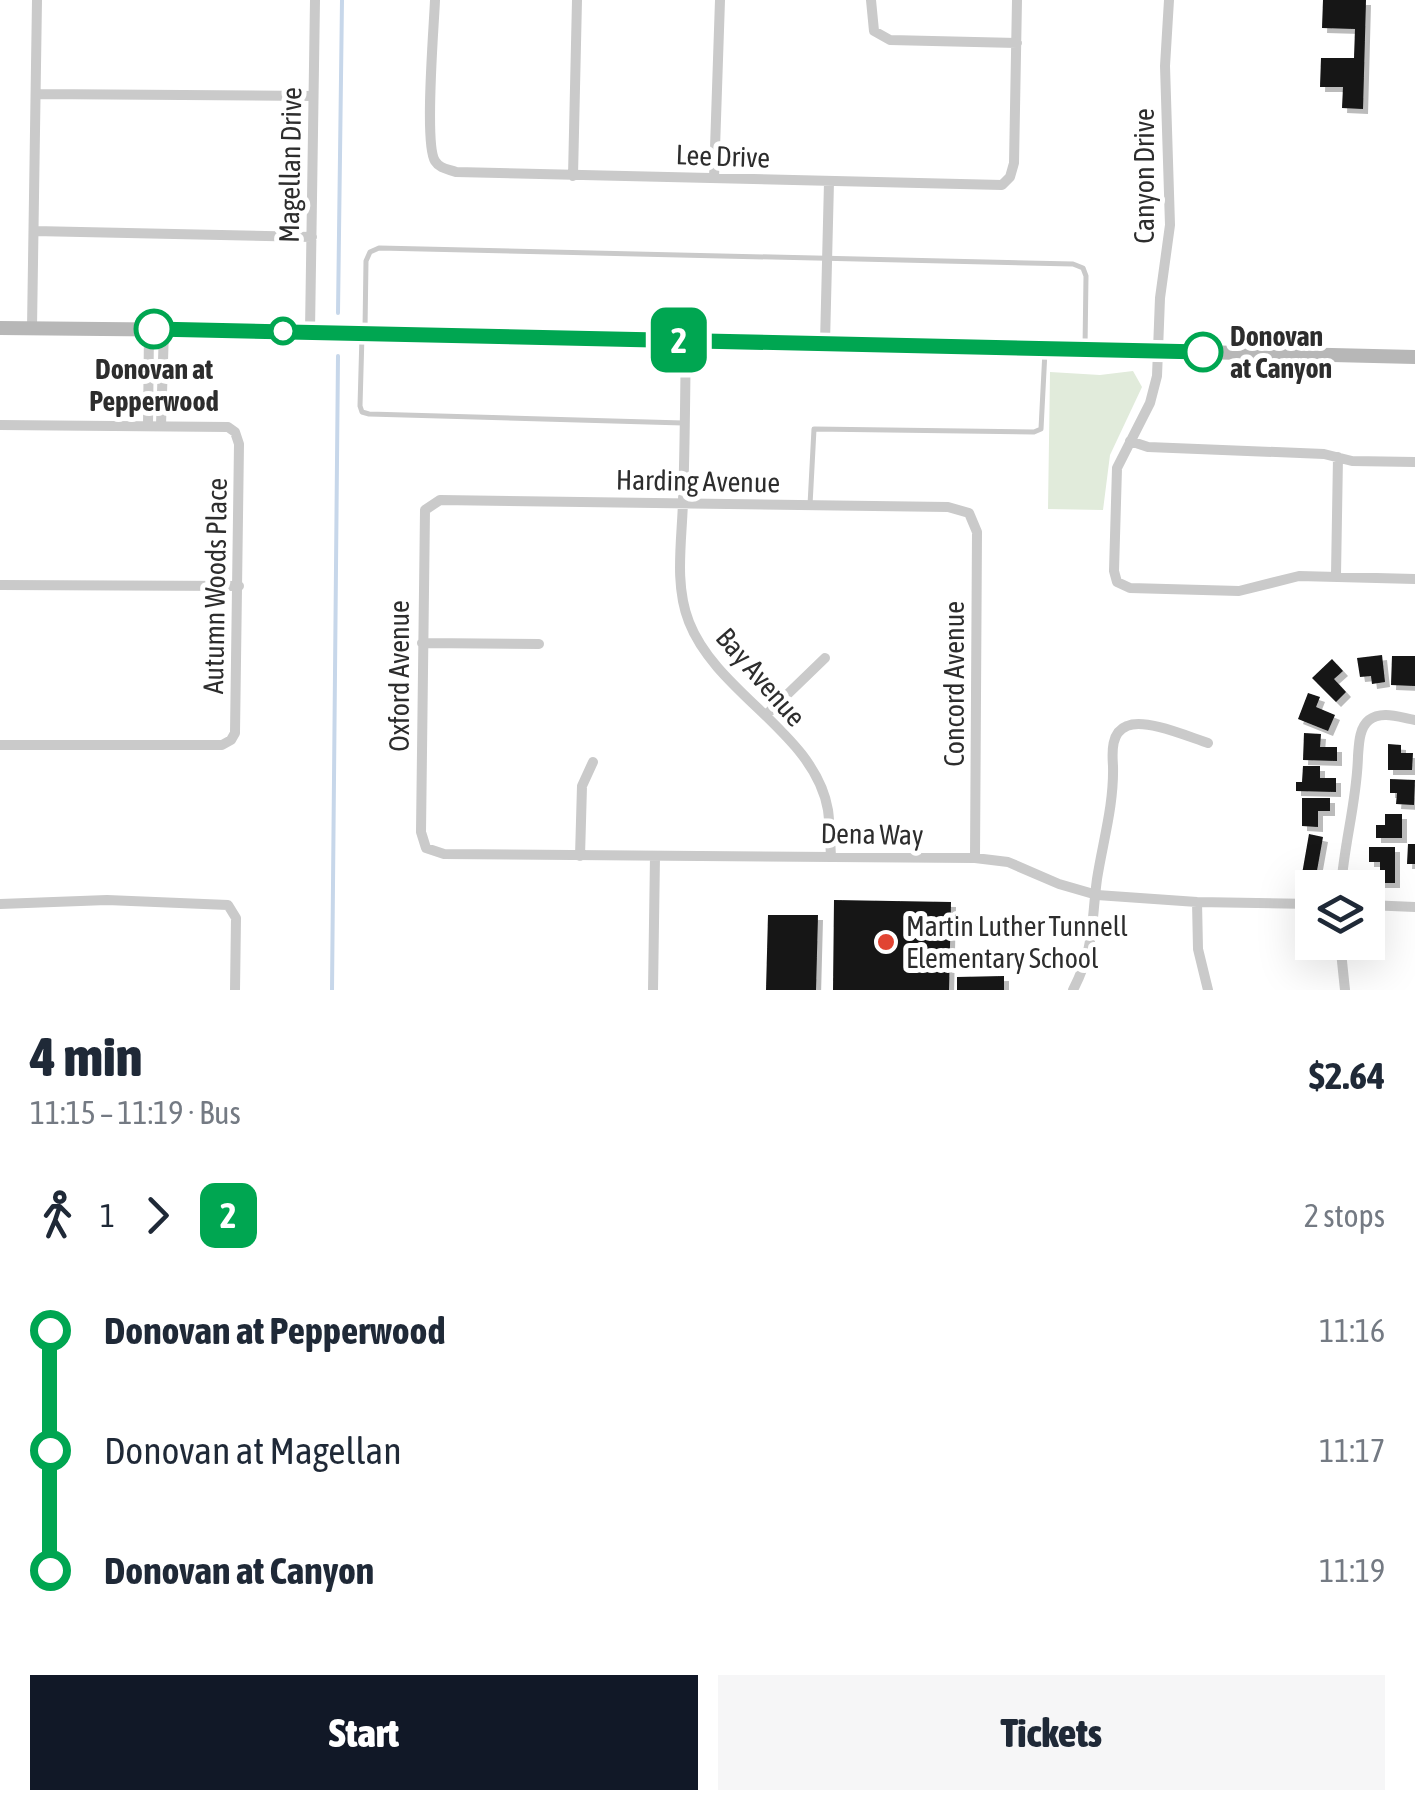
<!DOCTYPE html>
<html lang="en">
<head>
<meta charset="utf-8">
<style>
  body { margin:0; font-family:"Asap Condensed",sans-serif; background:#f6f6f7; color:#1f2937; height:100vh; display:flex; flex-direction:column; font-size:38px; white-space:nowrap }
  * { box-sizing:border-box; margin:0 }
  p { font-size:32px; color:#747a83 }
  .icon { flex:none; width:55px; height:55px; fill:none; stroke:currentColor; stroke-width:2; stroke-linecap:round; stroke-linejoin:round }
  .map { position:relative; height:990px; overflow:hidden }
  .details { display:flex; flex-direction:column; background:#fff; flex:1 }
  .details>* { flex:none }
  .badge { padding:0 20px; border-radius:15px; font-size:35px; line-height:65px }
  .tools { position:absolute; left:1295px; top:870px; display:grid; gap:20px }
  .tools a { display:grid; place-items:center; width:90px; height:90px; border-radius:0px; background:#fff; box-shadow:0 10px 40px #0002; font-size:50px }
  .map>.badge { position:absolute; translate:-50% -50%; box-shadow:0 0 0 5px #fff }
  .legs { display:flex; align-items:center; gap:15px; height:110px; padding:0 30px; font-size:32px }
  .legs p { margin-inline-start:auto }
  .overview { display:flex; align-items:center; justify-content:space-between; height:170px; padding:0 30px }
  h1 { font-size:55px; font-weight:800; line-height:75px }
  .action { display:flex; gap:20px; margin-top:auto; padding:20px 30px }
  .action a { flex:1; height:115px; border-radius:0px; background:#111827; color:#fff; font-size:40px; font-weight:800; line-height:115px; text-align:center }
  .action a+a { background:#f6f6f7; color:#1f2937 }
  ul { padding:0 30px; list-style:none }
  li { display:flex; align-items:center; gap:35px; height:120px; font-size:38px }
  li i { display:grid; place-items:center; width:15px; height:100%; margin:0 12px; background:currentColor }
  li i::after { content:''; width:25px; height:25px; margin:-12px; border:8px solid; border-radius:50%; background:#fff }
  li p { margin-inline-start:auto }
  li:first-child i { background:linear-gradient(#0000 50%,currentColor 0) }
  li:last-child i { background:linear-gradient(currentColor 50%,#0000 0) }
  .map>svg:first-child { display:block }
  .green { fill:#e1ebdb }
  .lines { fill:none; stroke-linecap:round; stroke-linejoin:round }
  .stream { stroke:#c7d7ea; stroke-width:4 }
  .building { fill:#141414; filter:url(#shadow) }
  .lane { stroke:#cacaca; stroke-width:5 }
  .street { stroke:#cacaca; stroke-width:10 }
  .secondary { stroke:#b7b7b7; stroke-width:14 }
  .line-1-casing { stroke:#fff; stroke-width:22 }
  .line-1 { stroke:#00a651; stroke-width:15 }
  .stop-1-dot { fill:#fff; stroke:#00a651; stroke-width:5 }
  .poi-dot { fill:#e14432; stroke:#fff; stroke-width:4 }
  .labels { text-anchor:middle; stroke-width:10; stroke-linejoin:round; paint-order:stroke }
  .street-label { font-size:28px; fill:#2d2d2d; stroke:#fff }
  .stop-label { font-size:28px; font-weight:bold; fill:#2d2d2d; stroke:#fff; text-anchor:start }
  .poi-label { font-size:28px; fill:#2d2d2d; stroke:#fff; text-anchor:start }
</style>
</head>
<body>
<div class="map">
<svg width="1415" height="990" viewBox="0 0 1415 990">
  <defs>
    <filter id="shadow"><feDropShadow dx="5" dy="5" stdDeviation="0" flood-color="#0004"/></filter>
  </defs>
  <rect width="100%" height="100%" fill="#fff"/>
  <path class="green" d="M1133 371 1142 387 1110 455 1103 510 1048 509 1050 372 1100 375Z"/>
  <g class="lines">
    <path class="stream" d="M338 313 342 0
      M332 990 338 356"/>
  </g>
  <path class="building" d="M1323 0H1366L1363 109 1342 108 1343 87H1320L1321 58H1354L1355 29 1322 28Z
    M1382 655 1385 682 1372 684 1371 676 1360 677 1357 658Z
    M1392 656H1415V686L1391 685Z
    M1332 659 1343 671 1334 679 1346 692 1336 702 1312 678Z
    M1308 693 1320 697 1316 707 1335 715 1328 731 1298 719Z
    M1304 733 1321 734 1320 747H1337V761L1303 760Z
    M1388 744 1401 745V753H1413L1412 770H1388Z
    M1303 766H1320V778H1336V792L1296 791V782H1302Z
    M1390 779 1415 780 1414 805 1396 804 1397 793H1390Z
    M1302 798H1330V811H1318V827L1302 826Z
    M1385 814H1402V838H1376V825H1385Z
    M1309 834 1323 837 1316 876 1302 874Z
    M1408 844H1415V864H1407Z
    M1369 847H1395V883H1380V862H1369Z
    M834 900 951 902 949 990H833Z
    M768 915H818L816 990H766Z
    M1004 976V990H957V977Z"/>
  <g class="lines">
    <path class="lane" d="M365 329 366 261 370 252 379 248 1073 264 1083 268 1086 276 1085 348
      M362 335 360 406 362 412 369 414 683 423
      M810 505 814 429 1034 432 1041 429 1045 351"/>
    <path class="street" d="M435 0C434 27 424 144 435 161 440 169 448 169 456 172L1002 185 1010 177 1014 163 1017 0
      M871 0 874 31 890 40 1017 43
      M1169 0 1165 66 1170 225 1160 298 1157 376 1150 403 1117 468 1114 571 1117 582 1130 588 1239 591 1299 576 1415 579
      M36 94 313 96
      M573 176 577 0
      M714 178 720 0
      M34 231 312 237
      M32 328 37 0
      M310 331 315 0
      M686 340C685 393 685 447 683 501 682 540 674 584 689 622 717 694 815 733 828 810 830 825 830 841 831 856
      M825 343 829 182
      M0 425 228 427 235 432 239 444 235 733 231 740 222 745H0
      M148 425 149 329
      M161 425 164 329
      M1130 441 1148 447 1324 454 1352 461 1415 462
      M1336 575 1338 457
      M0 585 239 586
      M422 643 539 644
      M766 715 825 658
      M580 856 582 786 593 762
      M975 858 977 532 969 513 948 507 440 500 425 510 421 832 426 848 444 854 975 858 1008 862 1059 884 1097 895 1197 902 1312 904
      M1341 888C1344 843 1357 801 1358 756 1359 744 1359 728 1369 720 1382 710 1401 718 1415 720
      M1197 902 1198 949 1208 990
      M0 904 107 900 228 905 236 918 235 990
      M1368 905 1415 907
      M1340 942 1345 990
      M653 990 655 856
      M1073 990C1095 947 1091 924 1097 879 1103 841 1114 805 1113 766 1112 752 1111 732 1127 726 1146 718 1189 737 1208 743"/>
    <path class="secondary" d="M0 328 310 331 1415 357"/>
  </g>
  <g class="lines">
    <g class="line-1-casing">
      <path id="line-1" d="M154 329 1203 352"/>
    </g>
    <use href="#line-1" class="line-1"/>
  </g>
  <g class="stop-1-dot">
    <circle cx="154" cy="329" r="18"/>
    <circle cx="283" cy="331" r="12"/>
    <circle cx="1203" cy="352" r="18"/>
  </g>
  <circle class="poi-dot" cx="886" cy="942" r="10"/>
  <g class="labels">
    <g class="street-label">
      <text transform="translate(723 156) rotate(2)" y="10">Lee Drive</text>
      <text transform="translate(290 165) rotate(-89)" y="10">Magellan Drive</text>
      <text transform="translate(1144 176) rotate(-90)" y="10">Canyon Drive</text>
      <text transform="translate(698 481) rotate(1)" y="10">Harding Avenue</text>
      <text transform="translate(215 586) rotate(-89)" y="10">Autumn Woods Place</text>
      <text transform="translate(399 676) rotate(-90)" y="10">Oxford Avenue</text>
      <text transform="translate(761 677) rotate(49)" y="10">Bay Avenue</text>
      <text transform="translate(954 684) rotate(-90)" y="10">Concord Avenue</text>
      <text transform="translate(872 834) rotate(1)" y="10">Dena Way</text>
    </g>
    <g class="stop-label">
      <text x="1230" y="346">Donovan<tspan x="1230" dy="32">at Canyon</tspan></text>
      <text x="154" y="379" text-anchor="middle">Donovan at<tspan x="154" dy="32">Pepperwood</tspan></text>
    </g>
    <g class="poi-label">
      <text x="906" y="936">Martin Luther Tunnell<tspan x="906" dy="32">Elementary School</tspan></text>
    </g>
  </g>
</svg>
<div class="tools">
<a><svg class="icon" aria-label="layers" viewBox="0 0 24 24"><path d="M12 4l9 5-9 5-9-5zM3 14l9 5 9-5"/></svg></a>
</div>
<b class="badge" style="left:679px;top:340px;background:#00a651;color:#fff">2</b>
</div>
<section class="details">
<div class="overview"><div><h1>4 min</h1><p>11:15 – 11:19 · Bus</p></div><b>$2.64</b></div>
<div class="legs"><svg class="icon" aria-label="walk" viewBox="0 0 24 24"><circle cx="13" cy="4" r="2"/><path d="M13 8l-2 6 4 7M11 14l-3 7M7 12l3-4h3l4 4"/></svg>1<svg class="icon" aria-label="forward" viewBox="0 0 24 24"><path d="M9 5l7 7-7 7"/></svg><b class="badge" style="background:#00a651;color:#fff">2</b><p>2 stops</p></div>
<ul>
<li><i style="color:#00a651"></i><b>Donovan at Pepperwood</b><p>11:16</p></li>
<li><i style="color:#00a651"></i><span>Donovan at Magellan</span><p>11:17</p></li>
<li><i style="color:#00a651"></i><b>Donovan at Canyon</b><p>11:19</p></li>
</ul>
<div class="action"><a>Start</a><a>Tickets</a></div>
</section>
</body>
</html>
